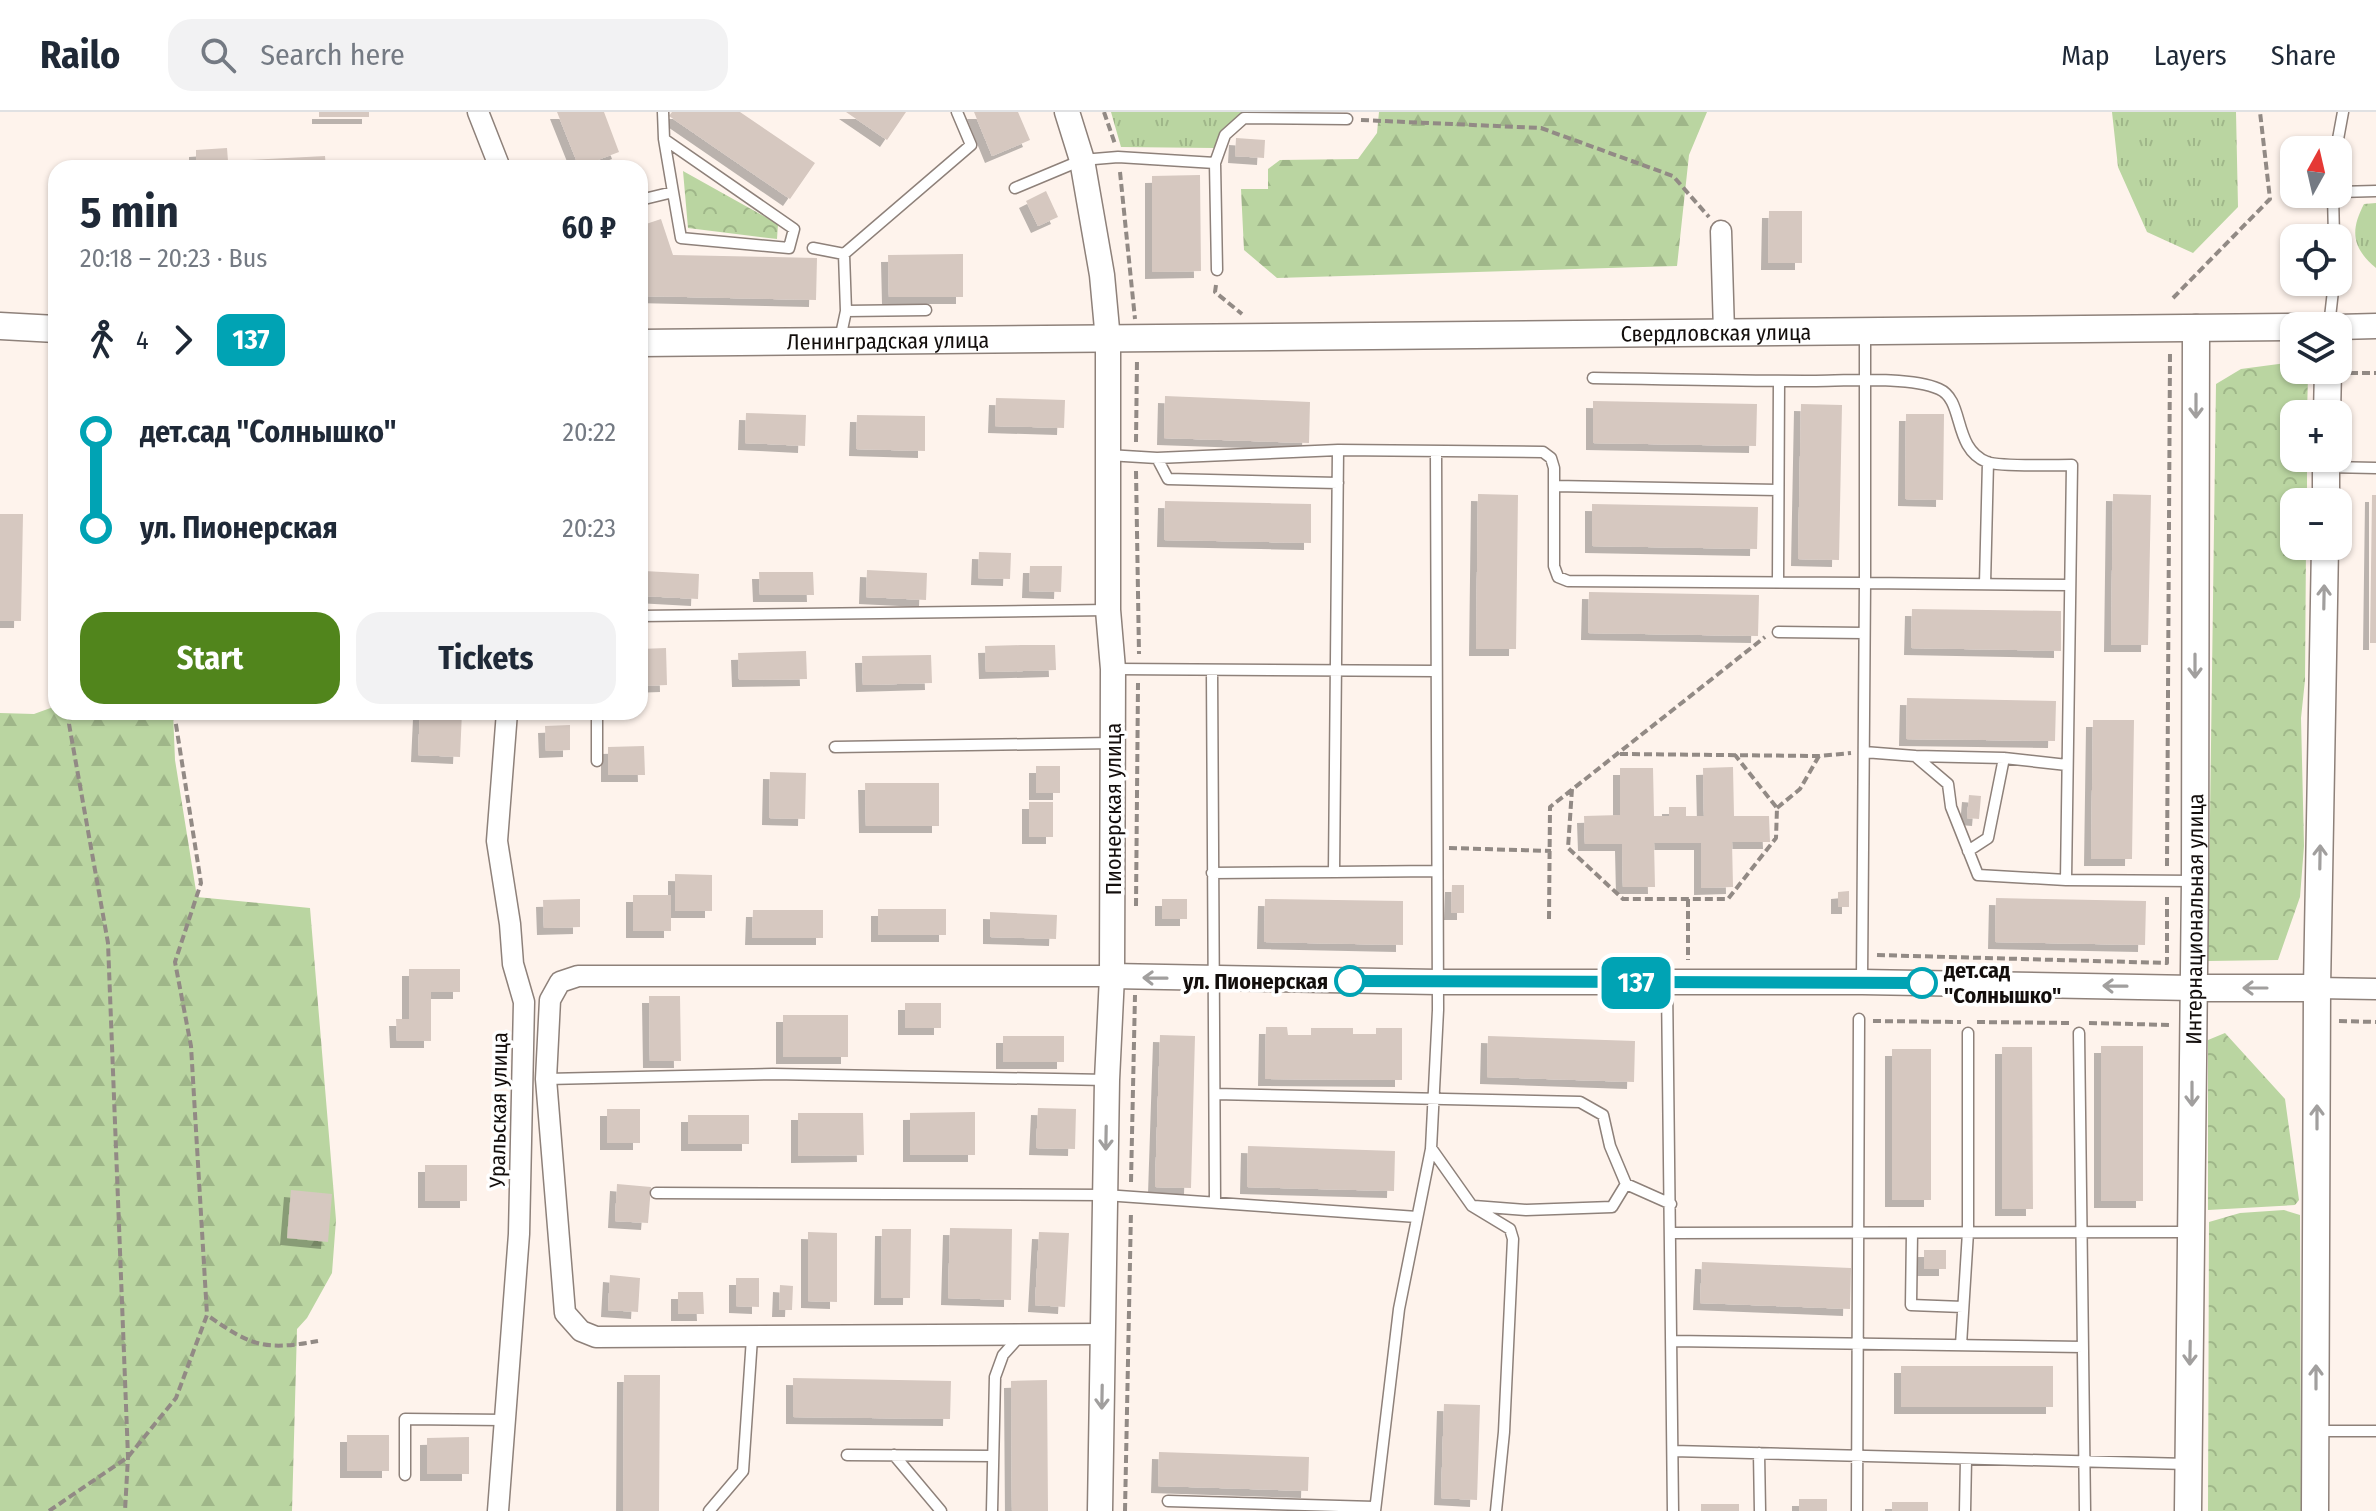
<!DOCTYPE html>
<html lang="en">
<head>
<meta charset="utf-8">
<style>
  body { margin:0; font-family:"Fira Sans Condensed",sans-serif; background:#f2f2f3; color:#1f2937; height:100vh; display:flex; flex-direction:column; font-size:30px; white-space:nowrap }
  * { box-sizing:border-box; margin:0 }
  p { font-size:26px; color:#747a83 }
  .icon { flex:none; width:44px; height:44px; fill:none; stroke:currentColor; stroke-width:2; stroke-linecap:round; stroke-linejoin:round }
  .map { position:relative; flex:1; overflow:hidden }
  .panel { position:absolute; left:48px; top:48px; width:600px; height:560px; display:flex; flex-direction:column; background:#fff; border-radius:24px; box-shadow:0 2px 6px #0004 }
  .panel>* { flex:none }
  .badge { padding:0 16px; border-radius:12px; font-size:28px; line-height:52px }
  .needle { width:52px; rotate:8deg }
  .tools { position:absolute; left:2280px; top:24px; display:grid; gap:16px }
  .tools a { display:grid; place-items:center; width:72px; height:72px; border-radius:16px; background:#fff; box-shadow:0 2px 6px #0004; font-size:40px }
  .map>.badge { position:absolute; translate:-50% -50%; box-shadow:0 0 0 4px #fff }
  .legs { display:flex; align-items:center; gap:12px; height:88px; padding:0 32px; font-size:26px }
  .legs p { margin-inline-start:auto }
  .headline { display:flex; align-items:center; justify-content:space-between; height:136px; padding:0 32px }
  h1 { font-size:44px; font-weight:700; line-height:60px }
  .action { display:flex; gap:16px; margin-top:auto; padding:16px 32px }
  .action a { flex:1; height:92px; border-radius:24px; background:#51851c; color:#fff; font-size:32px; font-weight:700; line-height:92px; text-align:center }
  .action a+a { background:#f2f2f3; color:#1f2937 }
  ul { padding:0 32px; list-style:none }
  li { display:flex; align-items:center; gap:28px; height:96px; font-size:30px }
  li i { display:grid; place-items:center; width:12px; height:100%; margin:0 10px; background:currentColor }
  li i::after { content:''; width:20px; height:20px; margin:-10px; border:6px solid; border-radius:50%; background:#fff }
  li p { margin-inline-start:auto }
  li:first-child i { background:linear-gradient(#0000 50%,currentColor 0) }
  li:last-child i { background:linear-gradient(currentColor 50%,#0000 0) }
  header { display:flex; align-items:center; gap:48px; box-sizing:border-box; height:112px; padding:0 40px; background:#fff; border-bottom:2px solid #e0e1e3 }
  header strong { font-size:38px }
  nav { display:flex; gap:44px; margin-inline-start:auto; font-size:28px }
  .search { width:560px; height:72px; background:#f2f2f3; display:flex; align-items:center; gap:20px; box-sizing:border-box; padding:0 28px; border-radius:24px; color:#747a83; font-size:30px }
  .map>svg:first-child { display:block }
  .grass { fill:url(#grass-tufts) }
  .forest { fill:url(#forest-firs) }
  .park { fill:url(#park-crowns) }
  .building { fill:#d6c8c0; filter:url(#shadow) }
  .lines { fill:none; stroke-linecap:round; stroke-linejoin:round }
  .service-casing { stroke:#8e817a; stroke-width:13 }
  .minor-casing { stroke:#8e817a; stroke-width:23 }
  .tertiary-casing { stroke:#8e817a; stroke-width:27 }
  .secondary-casing { stroke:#8e817a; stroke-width:29 }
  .path { stroke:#928a85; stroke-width:4; stroke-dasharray:8 4; stroke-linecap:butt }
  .service { stroke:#fff; stroke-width:10 }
  .minor { stroke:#fff; stroke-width:20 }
  .tertiary { stroke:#fff; stroke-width:24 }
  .secondary { stroke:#fff; stroke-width:26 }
  .oneway { stroke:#a19f9e }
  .line-1-casing { stroke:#fff; stroke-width:18 }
  .line-1 { stroke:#00a3b4; stroke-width:12 }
  .stop-1-dot { fill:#fff; stroke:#00a3b4; stroke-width:4 }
  .labels { text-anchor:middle; stroke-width:7; stroke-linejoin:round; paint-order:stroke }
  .street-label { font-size:22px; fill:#130e0c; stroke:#fff }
  .stop-label { font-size:22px; font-weight:bold; fill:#130e0c; stroke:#fff; text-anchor:start }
</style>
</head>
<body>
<header>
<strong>Railo</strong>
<div class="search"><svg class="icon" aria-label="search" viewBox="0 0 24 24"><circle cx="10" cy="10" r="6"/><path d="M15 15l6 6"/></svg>Search here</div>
<nav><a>Map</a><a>Layers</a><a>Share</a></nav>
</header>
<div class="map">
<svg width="2376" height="1399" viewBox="0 0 2376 1399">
  <defs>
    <pattern id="grass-tufts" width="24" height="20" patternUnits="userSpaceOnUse" patternTransform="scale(2)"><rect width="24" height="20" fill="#bad5a1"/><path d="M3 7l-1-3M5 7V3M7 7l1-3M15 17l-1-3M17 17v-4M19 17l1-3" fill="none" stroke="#9fb689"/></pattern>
    <pattern id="forest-firs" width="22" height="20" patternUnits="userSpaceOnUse" patternTransform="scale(2)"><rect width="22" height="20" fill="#bad5a1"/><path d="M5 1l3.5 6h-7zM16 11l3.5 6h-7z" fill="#9fb689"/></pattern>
    <pattern id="park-crowns" width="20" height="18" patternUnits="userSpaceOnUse" patternTransform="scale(2)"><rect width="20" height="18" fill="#bad5a1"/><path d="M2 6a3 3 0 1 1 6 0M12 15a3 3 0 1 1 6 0" fill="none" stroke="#9fb689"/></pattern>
    <filter id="shadow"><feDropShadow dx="-7" dy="7" stdDeviation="0" flood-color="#0004"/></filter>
  </defs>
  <rect width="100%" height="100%" fill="#fef3ec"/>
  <path class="grass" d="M1111 0H1245L1214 36 1121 35Z
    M2112 0H2236L2238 95 2193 141 2147 120 2118 55Z
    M2376 91V156C2352 136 2350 119 2364 92Z"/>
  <path class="forest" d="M1379 0H1707L1689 43 1677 154 1277 166 1244 138 1241 77H1268V57L1280 48 1358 47 1377 21Z
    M56 594V600H173L175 648 197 785 310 796 336 1108 332 1161 307 1206 297 1217 292 1399H0V601L34 602Z"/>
  <path class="park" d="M683 59 778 112 777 127 688 116Z
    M2294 250V258H2302L2308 264 2307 302H2294V346H2307V390H2294V434H2306L2305 568 2301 606 2304 734 2300 785 2278 848 2208 849 2216 272 2241 257Z
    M2225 921 2285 987 2299 1088 2295 1093 2208 1098V928Z
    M2284 1098 2300 1103 2301 1399H2208L2209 1110 2240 1101Z"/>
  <path class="building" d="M319 0H369V5H319Z
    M557 0H604L619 40 579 55Z
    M672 0H740L815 51 790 87 669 4Z
    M846 0H906L887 28Z
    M974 0H1018L1030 28 992 44Z
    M1236 26 1265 28 1264 46 1235 44Z
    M227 36 228 49 325 44 326 56H179V51L196 50V38Z
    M1200 63 1201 159 1152 160V64Z
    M1046 79 1058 105 1038 114 1026 89Z
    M1769 99H1802V151H1768Z
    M661 107 673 143 817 146 816 188 643 184 640 174V114Z
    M963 142V185H889L888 143Z
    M1165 284 1310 290 1309 331 1164 326Z
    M996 286 1065 288 1064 316 995 314Z
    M1593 289 1757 292 1756 334 1593 331Z
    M1801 292 1842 293 1839 448 1798 447Z
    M746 301 806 303 805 334 745 331Z
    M1906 302H1944L1943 388 1905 387Z
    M857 303 925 304V339L856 337Z
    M1478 382 1518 383 1516 537H1476Z
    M2113 382 2151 383 2148 533H2111Z
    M2372 383H2376V531H2370Z
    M1165 389 1311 392V431L1164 428Z
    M1592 392 1758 395 1757 437 1592 434Z
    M0 402H23L21 509H0Z
    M979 440 1011 441 1010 467 978 466Z
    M1030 454H1062L1061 480 1029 479Z
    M867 458 927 461 926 488 866 485Z
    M644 459 699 462 698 487 643 484Z
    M759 460H813L814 483H760Z
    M1589 480 1759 483 1758 524 1588 521Z
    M1912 497 2061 499V539L1911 536Z
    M1021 533H1055L1056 558 986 560 985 534Z
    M666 536 667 573 640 574V537Z
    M806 539 807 567 739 568 738 541Z
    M931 543 932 571 863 573 862 544Z
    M1907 586 2056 589 2055 629 1906 627Z
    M420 600H462L460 645 418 643Z
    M2093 608H2134L2132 747H2091Z
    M570 613V638L546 639 545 614Z
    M644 634 645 663H608V635Z
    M1036 654H1060V681H1036Z
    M1733 655 1734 704H1769L1770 730H1732L1733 775 1701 776V731H1654L1655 775H1623L1622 732H1585L1584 704 1620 703V656H1653L1654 704H1669V695H1686V704H1704L1703 656Z
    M770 660 806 661 805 707 769 706Z
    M865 671H939V714H866Z
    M1969 683 1981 684 1979 707 1967 706Z
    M1029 690H1053V725H1029Z
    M675 762 712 763V799H675Z
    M1452 773H1464V801H1451Z
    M1849 779V795H1838V780Z
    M633 783H671V819H633Z
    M1996 786 2146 789 2145 833 1995 830Z
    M580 787V815L544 816 543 788Z
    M1162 787H1187V807H1162Z
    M1265 787 1403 789V833L1264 830Z
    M878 797H946V823H878Z
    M753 798H823V826H752Z
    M990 800 1057 803 1056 827 990 825Z
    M409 857H460V880H431V929H397L396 907H409Z
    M649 884H680L681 949H650Z
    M905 891H941V916H905Z
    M783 903H848V945H783Z
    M1266 915H1287L1288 923H1311V916H1353V922H1376V916H1402V968L1265 967Z
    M1160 923 1195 924 1191 1076 1155 1075Z
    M1003 924H1064V950H1003Z
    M1488 924 1635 929 1634 970 1487 965Z
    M2101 934H2143V1089H2101Z
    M2002 935H2032L2033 1097H2002Z
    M1892 937H1931V1088H1892Z
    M1038 996 1076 997 1075 1037 1036 1036Z
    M607 997H640V1031H607Z
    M975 1000V1043H910V1001Z
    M798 1001H863L864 1043 798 1044Z
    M688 1003H749V1032H688Z
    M1248 1034 1395 1039 1394 1079 1247 1075Z
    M425 1053H467V1089H425Z
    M617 1072 651 1075 648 1111 615 1109Z
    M291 1078 332 1082 328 1130 287 1126Z
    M950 1116 1012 1117 1011 1188 948 1186Z
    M882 1117H911L910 1186H881Z
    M808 1120 837 1121V1190L808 1189Z
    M1039 1120 1069 1121 1065 1195 1035 1193Z
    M1924 1138H1946V1157H1924Z
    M1702 1150 1851 1156 1850 1197 1700 1191Z
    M610 1163 640 1166 638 1200 608 1198Z
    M736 1166H759V1195L736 1194Z
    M780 1173 793 1174 792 1198H779Z
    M678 1180H703L704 1202H678Z
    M1901 1254H2053V1295H1901Z
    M624 1263H660L659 1399H623Z
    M793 1266 951 1269 950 1307 793 1305Z
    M1047 1268 1048 1399H1012L1011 1269Z
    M1444 1292 1480 1293 1477 1388 1441 1386Z
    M347 1323H389V1359H347Z
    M469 1325V1362H427V1326Z
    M1159 1340 1309 1345 1308 1379 1158 1374Z
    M1799 1387H1827V1399H1799Z
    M1892 1390H1928V1399H1892Z
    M1701 1392H1739V1399H1701Z"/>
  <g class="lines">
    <g class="service-casing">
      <path id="service" d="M664 27 794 117 789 136 681 126 673 80
        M2336 38 2343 0
        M1215 51 1217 158
        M1015 76 1082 48 1118 45 1215 51 1225 23 1244 6 1347 7
        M2338 80 2376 79
        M2333 82 2334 126
        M640 88 673 80 664 27 663 0
        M813 136 844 142 846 199 840 227
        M844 142 971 33 957 0
        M846 199 926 198
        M2329 214 2334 170
        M1865 221V471L2070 473
        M1593 266C1665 267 1739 269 1812 269 1845 269 1909 264 1939 277 1965 288 1952 336 1987 350 2000 355 2054 353 2072 353L2066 768 1978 763 1951 695 1948 672 1915 644 1864 640
        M1338 338 1334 760 1436 759
        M1108 343 1157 346 1338 338 1543 340 1551 346 1554 356V454L1558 465 1568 469 1865 471 1862 868
        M1157 346 1168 367 1338 371
        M2328 355 2376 356
        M1554 374 1778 378
        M1778 470 1779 269
        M1985 472 1988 350
        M640 504 1108 498
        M1778 520 1864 521
        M1115 557 1436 559
        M1212 558 1215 1091
        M597 600V649
        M835 635 1113 631
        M1915 644 2004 646 2067 653
        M1968 739 1988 726 2004 646
        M1212 761 1334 760
        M2066 768 2195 769
        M1667 872 1673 1399
        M2079 921 2085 1399
        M546 967 773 962 1107 968
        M1215 982 1580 990 1603 1003 1610 1034 1626 1072 1671 1092
        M1431 1036 1472 1094 1510 1117 1513 1127 1504 1320 1496 1399
        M656 1081 1105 1083 1417 1105
        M1474 1094 1526 1098 1612 1095 1626 1072
        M1671 1121 2189 1120
        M1912 1121 1911 1193 1963 1195
        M1672 1229 2083 1235
        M1961 1233 1968 1120V921
        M2318 1319H2376
        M1673 1339 2187 1352
        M1759 1341 1760 1399
        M847 1343 993 1344
        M894 1343 941 1399
        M405 1363V1307L505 1308
        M1168 1389 1374 1395
        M709 1399 743 1359 752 1226
        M992 1399 995 1265 1003 1243 1019 1225
        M1375 1399 1399 1197 1431 1037 1438 898 1436 339
        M1857 1399 1859 907
        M1965 1399 1966 1347"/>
    </g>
    <g class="minor-casing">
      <path id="minor" d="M478 0 500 56
        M1721 119 1724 220
        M2317 876 2376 877
        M1103 1222 596 1225 581 1219 565 1201 546 967 550 888 560 870 578 864H1112
        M498 1399 519 1122 524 890 513 852 510 812 497 729 507 600"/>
    </g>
    <g class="tertiary-casing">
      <path id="tertiary" d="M1067 0 1082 48 1102 163 1108 228V498L1113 557 1112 864 1107 968 1100 1399
        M2338 215 2376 214
        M1112 864 1437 870H1862L2193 876"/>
    </g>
    <g class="secondary-casing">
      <g id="secondary">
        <path d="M0 214 56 217"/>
        <path id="s1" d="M640 231 2294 215"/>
        <path d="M2327 302 2328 258"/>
        <path d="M2326 390V346"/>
        <path d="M2193 876H2317"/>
        <path id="s2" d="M2188 1399 2195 769 2196 216"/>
        <path d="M2315 1399 2317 876 2325 434"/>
      </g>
    </g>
    <path class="path" d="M1104 0 1115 32
      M1361 8 1541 16 1673 64 1709 105
      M1120 60 1135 207
      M1216 173 1215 180 1242 202
      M2173 186 2270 87 2260 0
      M2350 261H2376
      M1136 330 1137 247
      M2346 338V314
      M1136 359 1139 542
      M2345 422V402
      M71 600 69 612 108 831 128 1345 125 1399
      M174 600 201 771 175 850 191 934 207 1203
      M1620 642 1819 644 1851 641
      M1572 677 1568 736 1623 787H1728L1776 726 1777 696 1735 643
      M1777 696 1800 677 1819 644
      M1449 736 1551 739
      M2167 754 2170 239
      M1688 787V848
      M1136 794 1138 571
      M1549 807 1550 695 1765 525
      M1877 843 2167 851V783
      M1873 909 1961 910
      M2339 909 2376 910
      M1977 910 2069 911
      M2089 911 2172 913
      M1131 1070 1135 883
      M49 1399 128 1345 176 1286 207 1203C251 1234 264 1239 318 1229
      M1125 1399 1131 1099"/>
    <use href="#service" class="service"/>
    <use href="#minor" class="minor"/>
    <use href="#tertiary" class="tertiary"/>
    <use href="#secondary" class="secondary"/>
  </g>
  <defs><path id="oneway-shaft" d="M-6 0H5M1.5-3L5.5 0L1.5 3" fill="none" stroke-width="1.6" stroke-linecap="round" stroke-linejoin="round" transform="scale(2)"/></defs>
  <g class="oneway">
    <use href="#oneway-shaft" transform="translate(2196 294) rotate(90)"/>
    <use href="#oneway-shaft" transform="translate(2324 485) rotate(-89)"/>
    <use href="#oneway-shaft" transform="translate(2195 554) rotate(90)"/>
    <use href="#oneway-shaft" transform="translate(2320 745) rotate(-89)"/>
    <use href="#oneway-shaft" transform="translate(1155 866) rotate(-179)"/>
    <use href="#oneway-shaft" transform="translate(2115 874) rotate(-179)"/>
    <use href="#oneway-shaft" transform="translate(2255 876) rotate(-180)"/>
    <use href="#oneway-shaft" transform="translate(2192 982) rotate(90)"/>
    <use href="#oneway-shaft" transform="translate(2317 1005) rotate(-90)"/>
    <use href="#oneway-shaft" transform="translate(1106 1026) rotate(91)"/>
    <use href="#oneway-shaft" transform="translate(2190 1241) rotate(91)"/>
    <use href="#oneway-shaft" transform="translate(2316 1265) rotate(-90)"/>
    <use href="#oneway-shaft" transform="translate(1102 1285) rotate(91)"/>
  </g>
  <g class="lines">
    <g class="line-1-casing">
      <path id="line-1" d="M1350 869 1922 871"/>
    </g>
    <use href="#line-1" class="line-1"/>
  </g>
  <g class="stop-1-dot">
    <circle cx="1350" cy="869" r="14"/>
    <circle cx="1922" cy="871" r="14"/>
  </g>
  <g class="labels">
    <g class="street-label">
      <text dy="8" stroke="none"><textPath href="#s1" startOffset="1076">Свердловская улица</textPath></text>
      <text dy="8" stroke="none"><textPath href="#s1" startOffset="248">Ленинградская улица</textPath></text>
      <text transform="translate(1113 697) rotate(-90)" y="8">Пионерская улица</text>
      <text dy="8" stroke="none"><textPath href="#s2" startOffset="592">Интернациональная улица</textPath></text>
      <text transform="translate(498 998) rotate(-89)" y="8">Уральская улица</text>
    </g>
    <g class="stop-label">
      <text x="1944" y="866">дет.сад<tspan x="1944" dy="25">"Солнышко"</tspan></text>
      <text x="1328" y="877" text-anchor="end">ул. Пионерская</text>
    </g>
  </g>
</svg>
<div class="tools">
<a><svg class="needle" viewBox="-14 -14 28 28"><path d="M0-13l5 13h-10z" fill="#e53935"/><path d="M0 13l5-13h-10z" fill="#747a83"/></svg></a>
<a><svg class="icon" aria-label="locate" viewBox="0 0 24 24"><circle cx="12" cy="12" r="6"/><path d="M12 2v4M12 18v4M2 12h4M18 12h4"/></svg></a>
<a><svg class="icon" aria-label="layers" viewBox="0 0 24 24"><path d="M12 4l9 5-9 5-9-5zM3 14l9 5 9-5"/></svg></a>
<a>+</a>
<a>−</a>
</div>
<b class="badge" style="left:1636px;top:871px;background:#00a3b4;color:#fff">137</b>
<section class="panel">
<div class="headline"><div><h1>5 min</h1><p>20:18 – 20:23 · Bus</p></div><b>60 ₽</b></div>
<div class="legs"><svg class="icon" aria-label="walk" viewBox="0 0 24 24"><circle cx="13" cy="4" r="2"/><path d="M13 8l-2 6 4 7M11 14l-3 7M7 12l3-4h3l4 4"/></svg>4<svg class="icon" aria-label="forward" viewBox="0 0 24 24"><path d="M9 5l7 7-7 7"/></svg><b class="badge" style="background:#00a3b4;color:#fff">137</b></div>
<ul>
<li><i style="color:#00a3b4"></i><b>дет.сад &quot;Солнышко&quot;</b><p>20:22</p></li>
<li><i style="color:#00a3b4"></i><b>ул. Пионерская</b><p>20:23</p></li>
</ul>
<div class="action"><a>Start</a><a>Tickets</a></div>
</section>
</div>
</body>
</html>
